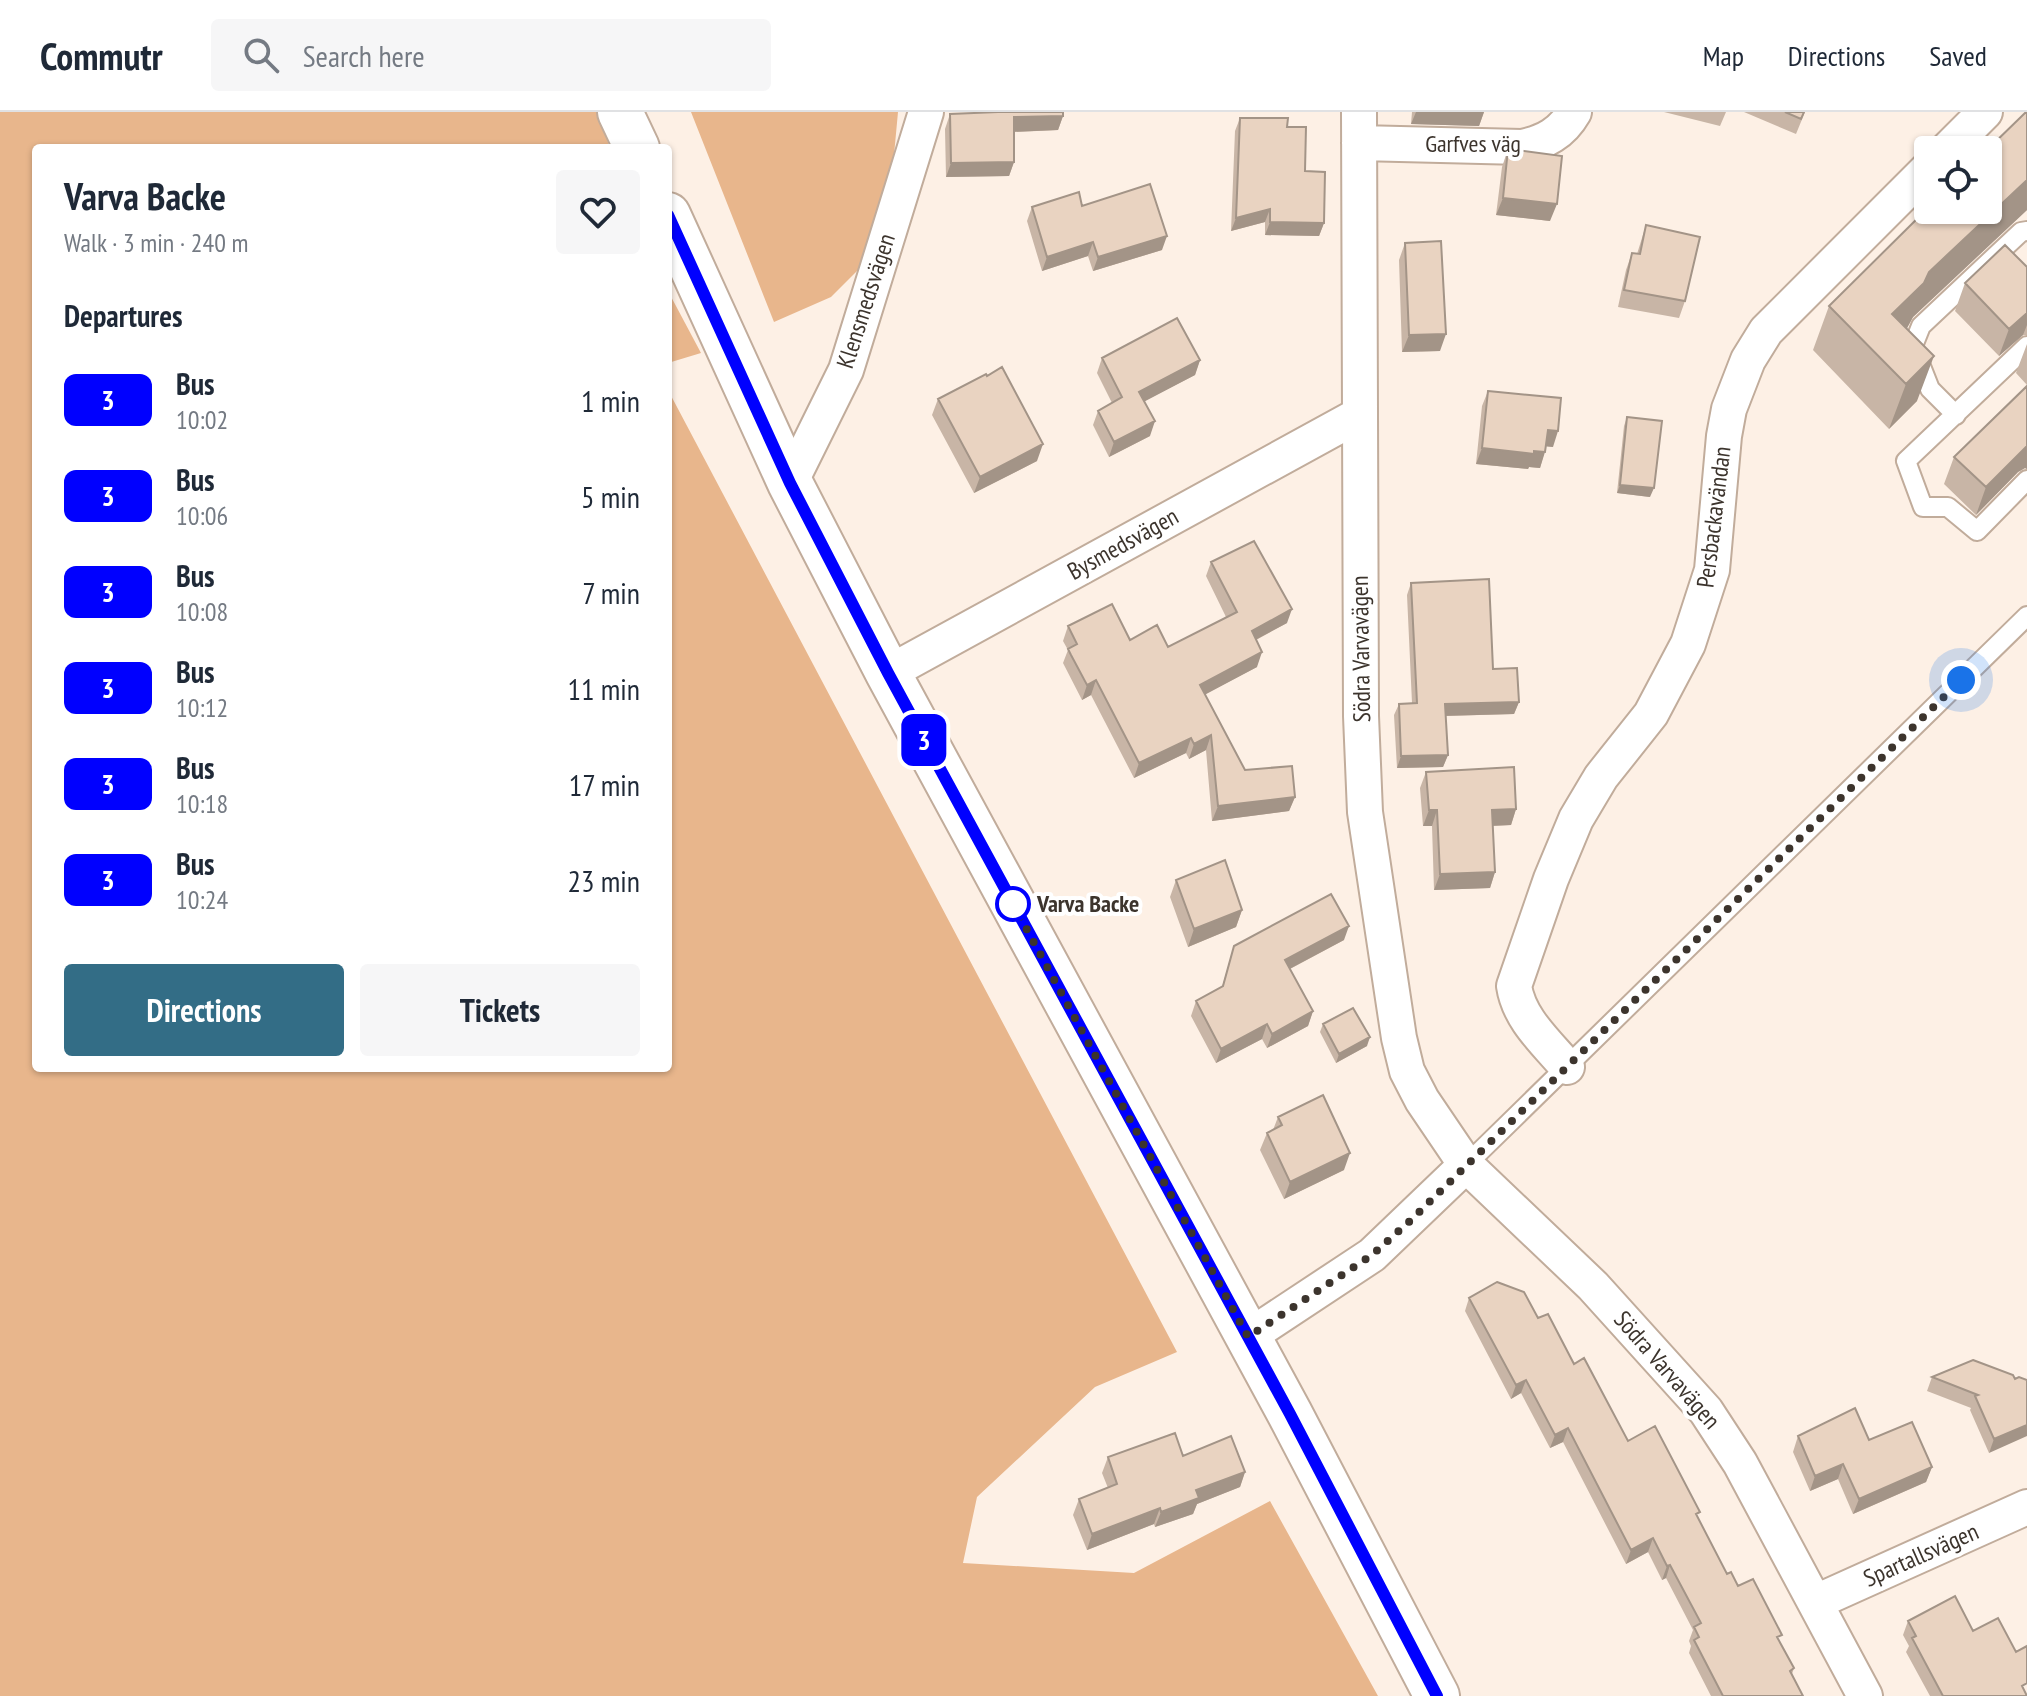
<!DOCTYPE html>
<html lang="en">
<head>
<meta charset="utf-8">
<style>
  body { margin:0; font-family:"PT Sans Narrow",sans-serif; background:#f6f6f7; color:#1f2937; height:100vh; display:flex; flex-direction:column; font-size:30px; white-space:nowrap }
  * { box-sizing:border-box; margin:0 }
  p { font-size:26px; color:#747a83 }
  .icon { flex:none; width:44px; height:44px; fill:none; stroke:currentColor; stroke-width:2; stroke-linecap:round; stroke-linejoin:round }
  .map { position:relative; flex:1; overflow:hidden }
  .drawer { position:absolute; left:32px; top:32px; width:640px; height:928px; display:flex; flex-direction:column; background:#fff; border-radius:8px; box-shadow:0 2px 6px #0004 }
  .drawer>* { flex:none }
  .badge { padding:0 16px; border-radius:12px; font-size:28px; line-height:52px }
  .fabs { position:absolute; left:1914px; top:24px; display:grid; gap:16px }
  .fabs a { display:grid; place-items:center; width:88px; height:88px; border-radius:8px; background:#fff; box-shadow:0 2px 6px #0004; font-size:40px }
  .you { position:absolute; width:40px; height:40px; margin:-20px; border:6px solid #fff; border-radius:50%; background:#1a73e8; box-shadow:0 0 0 12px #1a73e833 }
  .map>.badge { position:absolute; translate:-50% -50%; box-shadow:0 0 0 4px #fff }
  h2 { padding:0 32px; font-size:30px; line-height:72px }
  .round { display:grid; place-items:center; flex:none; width:84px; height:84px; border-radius:8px; background:#f6f6f7 }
  .headline { display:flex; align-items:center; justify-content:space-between; height:136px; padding:0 32px }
  h1 { font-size:38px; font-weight:700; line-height:60px }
  .button { display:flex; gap:16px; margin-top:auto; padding:16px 32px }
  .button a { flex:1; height:92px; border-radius:8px; background:#336d86; color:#fff; font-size:32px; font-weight:700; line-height:92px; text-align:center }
  .button a+a { background:#f6f6f7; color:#1f2937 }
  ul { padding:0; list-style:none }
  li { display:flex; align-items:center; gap:24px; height:96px; padding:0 32px }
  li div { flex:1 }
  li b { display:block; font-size:30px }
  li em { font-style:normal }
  li .badge { min-width:88px; font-weight:700; text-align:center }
  header { display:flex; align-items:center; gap:48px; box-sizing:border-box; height:112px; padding:0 40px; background:#fff; border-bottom:2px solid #e0e1e3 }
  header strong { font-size:38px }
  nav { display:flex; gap:44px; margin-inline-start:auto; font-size:28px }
  .search { width:560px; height:72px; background:#f6f6f7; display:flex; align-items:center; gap:20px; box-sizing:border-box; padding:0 28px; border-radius:8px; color:#747a83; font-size:30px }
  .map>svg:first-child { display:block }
  .green { fill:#e8b68c }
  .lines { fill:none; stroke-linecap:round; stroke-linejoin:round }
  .lane-casing { stroke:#c1ac9b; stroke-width:22 }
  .street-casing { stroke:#c1ac9b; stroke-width:38 }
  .secondary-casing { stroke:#c1ac9b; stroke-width:48 }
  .lane { stroke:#fff; stroke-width:18 }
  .street { stroke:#fff; stroke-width:34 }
  .secondary { stroke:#fff; stroke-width:44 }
  .wall { fill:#c8b5a6 }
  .shaded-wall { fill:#a39487 }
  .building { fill:#e9d3c1; stroke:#a39487; stroke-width:2 }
  .line-casing { stroke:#fff; stroke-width:18 }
  .line { stroke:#00f; stroke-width:12 }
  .walk { stroke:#3c342d; stroke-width:8; stroke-dasharray:0 14.4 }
  .stop-dot { fill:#fff; stroke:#00f; stroke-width:4 }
  .labels { text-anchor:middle; stroke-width:8; stroke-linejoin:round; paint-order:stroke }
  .street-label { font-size:24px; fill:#3c342d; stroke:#fff }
  .stop-label { font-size:24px; font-weight:bold; fill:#3c342d; stroke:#fff; text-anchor:start }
</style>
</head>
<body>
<header>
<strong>Commutr</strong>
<div class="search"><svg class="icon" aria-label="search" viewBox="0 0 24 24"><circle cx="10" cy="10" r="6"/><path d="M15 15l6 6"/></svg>Search here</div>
<nav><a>Map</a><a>Directions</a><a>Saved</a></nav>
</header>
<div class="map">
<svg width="2027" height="1584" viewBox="0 0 2027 1584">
  <rect width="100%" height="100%" fill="#fdf0e5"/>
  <path class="green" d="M0 0H598L610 36H36V956H668V278L1177 1240 1095 1275 977 1385 963 1451 1134 1461 1270 1389 1378 1584H0Z
    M691 0H898L890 86 865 151 831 185 774 210Z
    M668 179 701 241 668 251Z"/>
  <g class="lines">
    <g class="lane-casing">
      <path id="lane" d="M2027 234 1906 349 1923 395H1948L1977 419 2027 368
        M1956 303 1930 277 1913 234 1921 214 2021 120 2027 119
        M1466 1053 2027 504"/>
    </g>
    <g class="street-casing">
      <path id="street" d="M1359 0 1361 604 1365 700 1399 926 1407 959 1422 988 1466 1053 1593 1174 1706 1299 1740 1351 1865 1584
        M1359 31 1522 35C1545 30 1562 21 1574 0
        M1947 38 1985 0
        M790 371 846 258 926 0
        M888 561 1359 303
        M1567 955C1546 930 1519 907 1514 874L1551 767 1576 707 1601 665 1651 602 1688 532 1712 458 1724 324 1729 297 1748 248 1766 219 1928 57
        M1248 1225 1372 1143 1466 1053
        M1816 1490 2027 1395"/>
    </g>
    <g class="secondary-casing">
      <path id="secondary" d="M620 0 637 36
        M668 103 790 371 888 561 1290 1302 1437 1584"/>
    </g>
    <use href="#lane" class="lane"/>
    <use href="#street" class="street"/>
    <use href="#secondary" class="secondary"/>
  </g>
  <path class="wall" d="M1412 0H1484L1479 14 1411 12Z
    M1664 0H1726L1720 14Z
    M1744 0H1805L1796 22Z
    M2027 0V98L1913 205 1907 216 1917 289 1889 317 1813 238 1829 194Z
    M950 2 1063 4 1058 18 1014 20V50L1009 64 946 65 945 17Z
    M1240 6 1287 15 1305 59 1324 111 1319 124 1265 123V110L1231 119 1235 19Z
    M1508 37 1550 109 1496 103 1502 55Z
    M1082 94 1162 138 1093 159 1088 144 1042 159 1027 109 1032 95Z
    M1646 113 1685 189 1679 206 1618 195 1626 158 1632 141 1637 142Z
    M1405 131 1440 239 1402 240 1399 148Z
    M2027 155V223H2023L1999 244 1955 199 1965 171Z
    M2027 232V273L2016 261Z
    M1102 246 1200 248 1195 263 1144 289 1150 324 1109 345 1093 313 1098 299 1112 291 1097 261Z
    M2027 274V357L2025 356 2018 360 1976 403 1944 372 1954 345Z
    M1488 279 1553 335 1546 334 1540 356 1529 355 1528 357 1476 352 1482 294Z
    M938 287 1037 349 974 381 932 303Z
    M1627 305 1650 385 1617 381 1624 314Z
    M1211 450 1287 511 1256 528 1257 555 1205 582 1245 658 1295 685 1289 699 1212 709 1206 638 1189 647 1186 641 1134 666 1091 583 1082 588 1063 551 1068 538 1063 529 1068 514 1168 535 1226 505 1206 464Z
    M1411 471 1493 557 1519 590 1514 602 1445 604 1448 643 1443 655 1397 656 1394 603 1399 592 1412 591 1407 483Z
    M1426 660 1516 697 1511 713 1493 714 1495 760 1490 776 1434 778 1432 714H1423L1420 676Z
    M1176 768 1242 798 1236 815 1188 835 1170 785Z
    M1344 828 1290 857 1313 899 1308 914 1267 936 1262 927 1216 951 1191 904 1196 889 1222 875 1234 834Z
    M1323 912 1367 934 1336 951 1320 920Z
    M1278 1005 1344 1058 1284 1087 1260 1038 1267 1021 1273 1018Z
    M1469 1186 1538 1206 1574 1252 1628 1329 1698 1406 1727 1462 1738 1474 1780 1530 1794 1556 1792 1562 1803 1584H1711L1689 1541 1691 1534 1689 1529 1693 1518 1666 1466 1662 1468 1648 1440 1626 1452 1563 1330 1550 1336 1521 1281 1511 1287 1465 1199Z
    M1932 1265 2027 1268 1989 1341 1970 1298 1971 1296 1927 1279Z
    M1798 1324 1869 1328 1932 1355 1926 1370 1853 1402 1838 1367 1810 1379 1793 1340Z
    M1183 1344 1245 1360 1240 1375 1197 1392 1193 1402 1155 1415 1154 1412 1087 1438 1073 1403 1079 1387 1108 1376 1102 1361 1108 1345Z
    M1908 1509 1973 1519 2027 1584H1930L1906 1540 1909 1534 1903 1523Z"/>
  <path class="shaded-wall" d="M1416 0H1484L1479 14 1411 12Z
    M1063 4 1058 18 1008 20 1014 5Z
    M1014 50 1009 64 946 65 951 51Z
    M2027 68V98L1913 205 1907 216 1878 244 1892 202 1929 160Z
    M1503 86 1557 92 1550 109 1496 103Z
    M1270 97 1265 110 1231 119 1236 106Z
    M1270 110 1324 111 1319 124 1265 123Z
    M1167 124 1162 138 1093 159 1098 145Z
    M1093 130 1088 144 1042 159 1047 145Z
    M2027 201V213L2023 223 1999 244 2009 217Z
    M1446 222 1440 239 1402 240 1409 223Z
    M1934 244 1917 289 1889 317 1906 272Z
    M1200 248 1195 263 1134 295 1139 280Z
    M1155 309 1150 324 1109 345 1114 330Z
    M1548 318 1558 319 1553 335 1542 334Z
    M1043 332 1037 349 974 381 980 365Z
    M2027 334V357L2025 356 2018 360 1976 403 1986 375Z
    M1482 336 1534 339 1545 340 1540 356 1529 355 1528 357 1476 352Z
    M1620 373 1654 376 1650 385 1617 381Z
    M1292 497 1287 511 1246 533 1252 519Z
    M1262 540 1257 555 1195 588 1200 573Z
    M1096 568 1091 583 1082 588 1087 573Z
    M1519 590 1514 602 1440 604 1445 592Z
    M1211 623 1206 638 1189 647 1194 632Z
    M1191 626 1186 641 1134 666 1139 651Z
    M1448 643 1443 655 1397 656 1401 644Z
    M1295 685 1289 699 1212 709 1218 694Z
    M1516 697 1511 713 1487 714 1492 698Z
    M1429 698H1437L1432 714H1423Z
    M1495 760 1490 776 1434 778 1440 762Z
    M1242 798 1236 815 1188 835 1194 817Z
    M1349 814 1344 828 1280 862 1285 848Z
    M1313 899 1308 914 1267 936 1272 922Z
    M1267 912 1262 927 1216 951 1221 937Z
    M1370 925 1367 934 1336 951 1339 942Z
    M1350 1041 1344 1058 1284 1087 1290 1070Z
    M1526 1268 1521 1281 1511 1287 1516 1273Z
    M2027 1313V1324L1989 1341 1994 1327Z
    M1568 1316 1563 1330 1550 1336 1555 1323Z
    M1843 1352 1838 1367 1810 1379 1815 1364Z
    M1932 1355 1926 1370 1853 1402 1859 1387Z
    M1245 1360 1240 1375 1197 1392 1193 1402 1155 1415 1161 1400 1196 1378Z
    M1160 1396 1154 1412 1087 1438 1092 1422Z
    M1653 1426 1648 1440 1626 1452 1631 1438Z
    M1670 1453 1666 1466 1662 1468 1667 1454Z"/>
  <path class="building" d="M998 0H1063V4L1014 5V50L951 51 950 2Z
    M1785 0H1804L1801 7Z
    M2026 0H2027V68L1929 160 1924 171 1892 202 1934 244 1906 272 1829 194 1928 96V98H1988L1987 38Z
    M1240 6H1288L1287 15H1306L1305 59 1325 60 1324 111 1270 110V97L1236 106Z
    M1508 37 1562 44 1557 92 1503 86Z
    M1150 72 1167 124 1098 145 1093 130 1047 145 1032 95 1079 80 1082 94Z
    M1646 113 1700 125 1685 189 1624 178 1632 141 1640 142Z
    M1441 129 1446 222 1409 223 1405 131Z
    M2005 133 2027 155V201L2009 217 1965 171Z
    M1177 206 1200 248 1139 280 1155 309 1114 330 1098 299 1122 285 1102 246Z
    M1002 255 1043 332 980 365 938 287 986 262 987 264Z
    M2027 274V334L1986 375 1954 345Z
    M1488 279 1561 286 1558 319 1548 318 1545 340 1534 339V342L1482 336Z
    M1627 305 1662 309 1654 376 1620 373Z
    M1254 429 1292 497 1252 519 1262 540 1200 573 1245 658 1292 654 1295 685 1218 694 1211 623 1194 632 1191 626 1139 651 1096 568 1087 573 1071 543 1068 537 1077 532 1068 514 1112 492 1130 528 1157 513 1168 535 1237 500 1211 450Z
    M1489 467 1493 557 1517 556 1519 590 1445 592 1448 643 1401 644 1399 592 1417 591 1411 471Z
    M1514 655 1516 697 1492 698 1495 760 1440 762 1437 698H1429L1426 660Z
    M1225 748 1242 798 1194 817 1176 768Z
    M1331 782 1349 814 1285 848 1313 899 1272 922 1267 912 1221 937 1196 889 1223 874 1234 834Z
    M1353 896 1370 925 1339 942 1323 912Z
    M1323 983 1350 1041 1290 1070 1267 1021 1282 1013 1278 1005Z
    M1497 1170 1524 1180 1538 1206 1548 1202 1574 1252 1584 1246 1628 1329 1655 1314 1700 1400 1696 1402 1727 1462 1731 1460 1738 1474 1753 1467 1782 1523 1777 1525 1794 1556 1790 1559 1803 1584H1723L1694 1528 1699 1525 1694 1515 1701 1511 1670 1453 1667 1454 1653 1426 1631 1438 1568 1316 1555 1323 1526 1268 1516 1273 1469 1186Z
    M1973 1248 2013 1263 2015 1267 2019 1265 2027 1268V1313L1994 1327 1975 1284 1978 1283 1932 1265Z
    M1855 1296 1869 1328 1912 1310 1932 1355 1859 1387 1843 1352 1815 1364 1798 1324Z
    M1175 1321 1183 1344 1231 1324 1245 1360 1196 1378 1199 1386 1161 1400 1160 1396 1092 1422 1079 1387 1117 1372 1108 1345Z
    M1955 1484 1973 1519 1998 1506 2016 1540 2027 1534V1571L2022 1574 2027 1584H1943L1912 1526 1916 1524 1908 1509Z"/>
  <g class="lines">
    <g class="line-casing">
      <path id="line" d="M668 103 790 371 888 561 1290 1302 1437 1584"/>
    </g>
    <use href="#line" class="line"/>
    <path class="walk" d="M1013 792 1248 1225 1372 1143 1411 1108 1961 568"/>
  </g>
  <circle class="stop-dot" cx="1013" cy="792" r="16"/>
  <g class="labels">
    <g class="street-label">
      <text x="1473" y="40">Garfves väg</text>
      <text transform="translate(866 189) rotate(-72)" y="8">Klensmedsvägen</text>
      <text transform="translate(1714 405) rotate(-83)" y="8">Persbackavändan</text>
      <text transform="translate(1123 432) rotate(-29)" y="8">Bysmedsvägen</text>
      <text transform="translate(1361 537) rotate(-91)" y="8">Södra Varvavägen</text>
      <text transform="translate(1667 1258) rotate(49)" y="8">Södra Varvavägen</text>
      <text transform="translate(1921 1443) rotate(-24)" y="8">Spartallsvägen</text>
    </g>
    <g class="stop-label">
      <text x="1037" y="800">Varva Backe</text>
    </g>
  </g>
</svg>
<div class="fabs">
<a><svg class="icon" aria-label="locate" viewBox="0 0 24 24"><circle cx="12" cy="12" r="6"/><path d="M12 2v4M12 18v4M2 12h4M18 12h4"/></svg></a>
</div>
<div class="you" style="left:1961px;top:568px"></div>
<b class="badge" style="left:924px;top:628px;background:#00f;color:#fff">3</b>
<section class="drawer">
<div class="headline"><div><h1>Varva Backe</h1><p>Walk · 3 min · 240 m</p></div><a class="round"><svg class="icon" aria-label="heart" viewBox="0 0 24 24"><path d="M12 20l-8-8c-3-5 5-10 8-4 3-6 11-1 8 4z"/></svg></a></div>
<h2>Departures</h2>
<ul>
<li><span class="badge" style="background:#00f;color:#fff">3</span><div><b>Bus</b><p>10:02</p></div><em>1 min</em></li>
<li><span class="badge" style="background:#00f;color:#fff">3</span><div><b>Bus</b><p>10:06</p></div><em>5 min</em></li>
<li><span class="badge" style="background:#00f;color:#fff">3</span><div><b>Bus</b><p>10:08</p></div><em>7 min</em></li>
<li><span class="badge" style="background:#00f;color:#fff">3</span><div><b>Bus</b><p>10:12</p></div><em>11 min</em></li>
<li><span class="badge" style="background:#00f;color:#fff">3</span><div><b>Bus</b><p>10:18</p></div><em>17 min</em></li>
<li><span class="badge" style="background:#00f;color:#fff">3</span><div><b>Bus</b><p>10:24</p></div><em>23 min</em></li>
</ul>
<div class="button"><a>Directions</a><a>Tickets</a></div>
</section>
</div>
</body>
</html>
